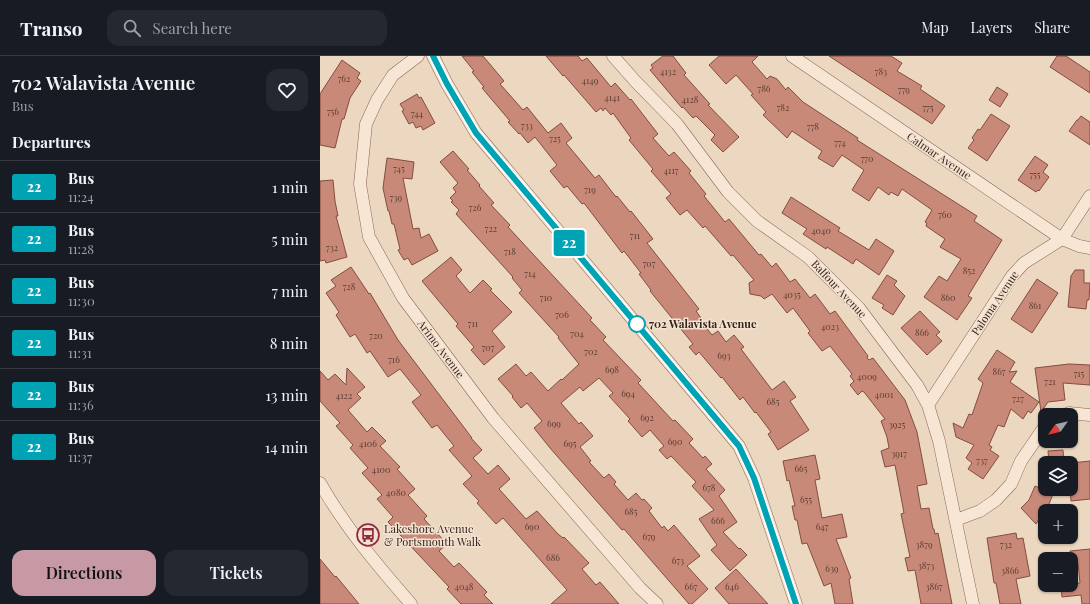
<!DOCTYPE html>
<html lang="en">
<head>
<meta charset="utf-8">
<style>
  body { margin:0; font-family:"Playfair Display",serif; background:#242831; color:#f1f3f6; height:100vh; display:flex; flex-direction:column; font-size:15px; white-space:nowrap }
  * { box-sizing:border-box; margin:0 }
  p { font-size:13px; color:#9ea1a6 }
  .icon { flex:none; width:22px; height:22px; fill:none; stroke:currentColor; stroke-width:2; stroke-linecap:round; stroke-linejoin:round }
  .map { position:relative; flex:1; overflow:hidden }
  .side { display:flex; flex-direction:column; background:#171b24; width:320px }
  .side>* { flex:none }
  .badge { padding:0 8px; border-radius:3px; font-size:14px; line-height:26px }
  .needle { width:26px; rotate:236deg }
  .tools { position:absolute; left:718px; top:352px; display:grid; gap:8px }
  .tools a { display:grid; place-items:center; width:40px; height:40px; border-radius:8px; background:#171b24; box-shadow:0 1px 3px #0004; font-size:20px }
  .map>.badge { position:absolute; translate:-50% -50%; box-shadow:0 0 0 2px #fff }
  h2 { padding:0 12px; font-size:15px; line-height:36px }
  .round { display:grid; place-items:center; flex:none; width:42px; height:42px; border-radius:12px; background:#242831 }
  .head { display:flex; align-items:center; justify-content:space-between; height:68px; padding:0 12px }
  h1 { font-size:19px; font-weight:600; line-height:30px }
  .primary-button { display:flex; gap:8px; margin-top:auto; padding:8px 12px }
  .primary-button a { flex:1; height:46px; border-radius:12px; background:#c699a4; color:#111; font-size:16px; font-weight:600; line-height:46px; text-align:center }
  .primary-button a+a { background:#242831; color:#f1f3f6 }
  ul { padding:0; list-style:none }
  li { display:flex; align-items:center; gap:12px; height:52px; padding:0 12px; border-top:1px solid #363941 }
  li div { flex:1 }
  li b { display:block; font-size:15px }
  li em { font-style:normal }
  li .badge { min-width:44px; font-weight:700; text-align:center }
  header { display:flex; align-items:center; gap:24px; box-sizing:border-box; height:56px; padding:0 20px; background:#171b24; border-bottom:1px solid #363941 }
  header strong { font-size:19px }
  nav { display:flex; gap:22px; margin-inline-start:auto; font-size:14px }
  .search { width:280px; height:36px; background:#242831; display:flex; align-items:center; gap:10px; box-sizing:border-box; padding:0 14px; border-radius:12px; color:#9ea1a6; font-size:15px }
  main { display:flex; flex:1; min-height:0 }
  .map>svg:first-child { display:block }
  .building { fill:#c98978; stroke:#834d40 }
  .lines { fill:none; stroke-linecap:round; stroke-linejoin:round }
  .minor-casing { stroke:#856859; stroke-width:13 }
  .minor { stroke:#f8e6d4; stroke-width:12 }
  .line-casing { stroke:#fff; stroke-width:9 }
  .line { stroke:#00a3b4; stroke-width:6 }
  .stop-dot { fill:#fff; stroke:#00a3b4; stroke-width:2 }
  .labels { text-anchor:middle; stroke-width:3; stroke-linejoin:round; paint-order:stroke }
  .number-label { font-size:9px; fill:#5a3d34 }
  .street-label { font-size:11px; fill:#35241d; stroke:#f4e2d0 }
  .stop-label { font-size:11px; font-weight:bold; fill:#35241d; stroke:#f4e2d0; text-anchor:start }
  .poi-label { font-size:11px; fill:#35241d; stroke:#f4e2d0; text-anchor:start }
</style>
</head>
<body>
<header>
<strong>Transo</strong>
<div class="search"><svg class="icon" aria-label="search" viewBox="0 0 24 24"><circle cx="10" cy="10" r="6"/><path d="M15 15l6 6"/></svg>Search here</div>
<nav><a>Map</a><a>Layers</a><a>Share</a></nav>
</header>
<main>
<section class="side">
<div class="head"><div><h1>702 Walavista Avenue</h1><p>Bus</p></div><a class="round"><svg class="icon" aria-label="heart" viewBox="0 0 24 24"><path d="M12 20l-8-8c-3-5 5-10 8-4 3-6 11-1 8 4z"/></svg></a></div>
<h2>Departures</h2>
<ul>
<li><span class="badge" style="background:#00a3b4;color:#fff">22</span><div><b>Bus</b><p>11:24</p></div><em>1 min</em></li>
<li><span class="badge" style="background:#00a3b4;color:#fff">22</span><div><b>Bus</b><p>11:28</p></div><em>5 min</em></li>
<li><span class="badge" style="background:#00a3b4;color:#fff">22</span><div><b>Bus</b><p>11:30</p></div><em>7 min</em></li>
<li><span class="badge" style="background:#00a3b4;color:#fff">22</span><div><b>Bus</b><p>11:31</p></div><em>8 min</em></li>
<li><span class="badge" style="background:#00a3b4;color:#fff">22</span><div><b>Bus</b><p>11:36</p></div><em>13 min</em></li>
<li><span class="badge" style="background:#00a3b4;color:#fff">22</span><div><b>Bus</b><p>11:37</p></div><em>14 min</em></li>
</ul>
<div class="primary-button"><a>Directions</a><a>Tickets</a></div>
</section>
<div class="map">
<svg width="770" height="548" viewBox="0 0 770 548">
  <rect width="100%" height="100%" fill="#ecd7c1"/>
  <path class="building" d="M142 0H163L184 25 180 28 203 54 207 51 228 77 241 67 252 82 246 87 275 122 279 119 296 141 297 140 310 156 311 155 333 183 327 187 379 253 376 255 381 262 379 263 392 279 398 275 406 286 414 279 424 291 421 293 452 334 464 325 476 341 470 345 489 374 458 394 448 378 451 376 436 356 435 357 423 341 420 344 402 321 401 322 379 296 376 299 369 291 373 288 330 235 331 234 319 218 321 217 304 195 302 197 264 147 262 148 247 130 244 132 230 115 237 109 215 81 208 87 200 77 199 78 188 66 190 65 162 32 164 31 152 16 154 15Z
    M226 0H258L262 5 267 2 291 31 295 27 310 44 311 43 338 78 333 82 349 100 354 96 371 115 369 117 386 138 384 140 405 166 409 163 439 199 441 198 452 211 456 207 470 226 475 223 490 242 495 238 510 258 515 255 548 300 547 302 549 304 553 302 585 344 597 376 607 428 597 430 601 453 609 452 613 473H614L615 478 618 477 632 548H601L595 514 588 515 585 502 590 501 581 458 584 457 575 409 565 411 561 395 569 392 567 381 561 365 565 363 544 336 542 335 538 339 530 329 534 325 530 320 532 318 510 290 502 295 488 277 490 275 473 252 467 257 452 238 444 243 441 240 430 238 429 227 434 224 413 199 411 200 385 170 383 172 367 154 360 159 346 142 351 138 331 115 333 113 309 84 311 82 293 57 291 59 285 52 283 55 281 52 276 56 244 19 243 20Z
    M343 0H353L366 17 364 19 390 48 388 49 419 81 403 96 391 84 395 79 376 60 373 62 363 51 362 52 330 14 333 12 331 9Z
    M399 0H438L432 6 447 23 450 20 457 23 466 34 468 31 483 46 538 82 537 84 657 160 654 165 682 184 648 240 652 242 637 264 604 241 619 220 627 225 641 203 620 191 625 183 606 170 607 167 605 166 612 154 582 133 578 140 571 136 569 139 558 131 549 145 532 134 544 114 522 99 513 111 498 102 502 95 472 75 467 82 443 59 446 56 431 39 433 38 416 19 406 28 389 9Z
    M509 0H571L582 7 577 15 602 30 600 33 625 50 612 68Z
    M737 0H746L770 16V37L730 11Z
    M22 4 40 17 37 22 41 25 30 42 24 63H22L15 92 0 89V38Z
    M677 31 688 38 680 51 669 44Z
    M97 38 99 42 101 41 115 67 103 74 101 70 96 72 93 66 89 68 82 55 84 54 80 48Z
    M671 58 690 70 667 105 648 92 654 84 652 82 658 73 660 74Z
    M761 60 770 66V89L749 75 757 64H758Z
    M133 95 149 113 147 114 160 129 159 130 174 147 171 149 190 169 188 171 272 262 270 264 286 281 283 284 321 324 318 327 353 365 355 364 373 383 369 387 383 402 385 400 392 408 386 413 405 434 399 440 417 466 403 476 419 493 420 492 427 499 410 515 391 494 397 489 379 463 394 454 372 430 376 426 351 400 347 403 339 394 344 390 330 374 322 381 308 365 310 363 289 340 293 337 279 322 263 335 260 331 241 347 259 368 261 366 273 380 260 391 271 405 269 406 284 422 289 418 296 426 294 428 308 444 316 437 322 444 324 443 332 452 329 455 342 472 344 470 348 475 354 469 380 500 367 510 388 533 372 548H369L304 473 302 474 230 392 214 372 222 365 207 347 201 352 192 341 193 340 178 323 196 308 206 320 211 316 228 335 241 323 242 324 259 308 238 282 239 281 199 237 202 234 192 222 193 221 136 158 139 154 131 146 133 145 130 142 136 136 133 132 138 127 120 106Z
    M715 100 728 109 723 116 729 121 719 135 718 134 716 136 698 124Z
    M67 102 94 106 92 123 83 122 93 173 99 172 101 182 109 178 118 195 92 209 88 202 84 204 78 194 80 193 74 168H72L69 155H68L63 132Z
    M13 124 15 145 18 160H16L27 201 6 207 5 204 0 205V125Z
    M471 141 520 172 518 175 549 194 556 183 574 195 559 219 536 203 533 208 507 191 506 193 483 178 487 173 462 157Z
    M131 201 142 214 136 220 150 237 163 224 172 233 170 234 192 256 172 275 185 291 164 309 151 294 154 291 136 270 138 268 102 225Z
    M31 211 49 238 50 237 78 284 152 382H151L162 394 153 402 168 418 178 409 190 423 179 433 206 463 217 455 238 478 243 482 244 481 269 507 262 513 276 529 280 526 299 548H231L247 534 183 462 176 468 157 447 159 445 143 428 152 420 129 394 134 390 117 369 112 372 92 346 101 339 80 313 68 321 50 295 47 297 35 278 30 281 16 259 19 256 6 237 16 230 11 224Z
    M755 214H764V227H770L769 244H767L766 253 748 251 751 220Z
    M567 219 577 225 574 229 585 240 573 259 562 252 564 249 552 242Z
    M717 223 738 237 712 277 691 263Z
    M600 255 620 276 616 279 622 285 607 299 581 272Z
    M677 294 695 306 689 316 697 315 690 326 719 346 711 357 708 355 703 363 691 353 684 371 678 369 669 389 672 391 670 394 679 400 663 423 648 413 652 407 646 402 654 389 636 381 633 367 643 372 649 358 652 359 663 327 658 323Z
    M749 308 770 309V329L743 327 745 344 728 346 721 356 715 312Z
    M27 312 45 331 37 338 41 342 28 354 47 376 52 371 66 385 60 390 80 411 77 413 95 433 88 439 107 460 104 463 127 488 119 495 134 511 139 507 167 536 164 539 173 548H141L127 533 129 531 68 466 73 461 57 443 62 439 42 417 48 412 30 392 33 389 16 370 20 367 0 345V315L8 324 15 318 26 329Z
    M743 394 744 407H729L728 395Z
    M495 399 500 423 495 424 502 462 522 458 527 481 516 483 531 522 529 523 533 548H515L511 527 504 530 487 487 482 488 477 464H475L472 450H475L469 424 467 425 463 405Z
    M770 405V443L751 445 750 433H751V407Z
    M715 430 733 438 729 448 716 468 701 452 709 444Z
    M696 477 697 483 703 482 710 520 696 523 701 548H680L676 527H674L667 482Z
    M770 493V548H762L761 539 742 541 741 529 760 527 758 507H751L750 495Z
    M0 503 15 521 16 520 39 548H0Z
    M416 513 448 548H409L395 532Z"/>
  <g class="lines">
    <g class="minor-casing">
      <path id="minor" d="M98 0 73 19 57 44 46 68 40 128 49 181 83 242 173 362 320 532 337 548
        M113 0 127 28 156 77 419 390 434 422 476 548
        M293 0 316 26 357 68 408 136 437 165 488 201 539 252 597 329 608 349 619 385 653 548
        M472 0 742 183 759 190 770 192
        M608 349 692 220 704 207 742 183 770 140
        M745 359 749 357 770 359
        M0 427C25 471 58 510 91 548
        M636 464 660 455 676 444 691 428 701 405 725 370"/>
    </g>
    <use href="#minor" class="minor"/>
  </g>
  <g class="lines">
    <g class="line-casing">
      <path id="line" d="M113 0 127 28 156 77 419 390 434 422 476 548"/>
    </g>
    <use href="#line" class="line"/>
  </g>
  <defs>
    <g id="bus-ring" transform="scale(1.15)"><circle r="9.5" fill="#f4e2d0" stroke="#922b40" stroke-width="1.5"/><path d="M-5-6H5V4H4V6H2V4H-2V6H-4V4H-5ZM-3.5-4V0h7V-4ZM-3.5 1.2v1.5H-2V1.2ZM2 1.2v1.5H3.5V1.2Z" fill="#922b40"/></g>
  </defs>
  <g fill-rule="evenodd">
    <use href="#bus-ring" x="48" y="479"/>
  </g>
  <circle class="stop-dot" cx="317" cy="268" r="8"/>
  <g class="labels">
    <g class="number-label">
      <text x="348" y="19">4132</text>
      <text x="561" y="19">783</text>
      <text x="24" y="26">762</text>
      <text x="270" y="28">4149</text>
      <text x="444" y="36">786</text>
      <text x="584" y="37">779</text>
      <text x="292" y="45">4141</text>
      <text x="370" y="47">4128</text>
      <text x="463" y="55">782</text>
      <text x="608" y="55">775</text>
      <text x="13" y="59">756</text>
      <text x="97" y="61">744</text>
      <text x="207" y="73">733</text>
      <text x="493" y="74">778</text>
      <text x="235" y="86">725</text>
      <text x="520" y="90">774</text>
      <text x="547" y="106">770</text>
      <text x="79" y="116">745</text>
      <text x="351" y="118">4117</text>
      <text x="715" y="122">755</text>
      <text x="270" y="137">719</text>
      <text x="76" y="145">739</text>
      <text x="155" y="155">726</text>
      <text x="625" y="162">760</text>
      <text x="171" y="176">722</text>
      <text x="501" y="178">4040</text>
      <text x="315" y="183">711</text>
      <text x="12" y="195">732</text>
      <text x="190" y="199">718</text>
      <text x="329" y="211">707</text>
      <text x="649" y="218">852</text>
      <text x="210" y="221">714</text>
      <text x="29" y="234">728</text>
      <text x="472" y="242">4035</text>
      <text x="226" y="245">710</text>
      <text x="628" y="245">860</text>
      <text x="715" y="253">861</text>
      <text x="242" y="262">706</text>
      <text x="153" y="271">711</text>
      <text x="510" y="274">4023</text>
      <text x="602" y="280">866</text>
      <text x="257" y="281">704</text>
      <text x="56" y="283">720</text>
      <text x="168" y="295">707</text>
      <text x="271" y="299">702</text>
      <text x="404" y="303">693</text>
      <text x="74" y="307">716</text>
      <text x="292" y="317">698</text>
      <text x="679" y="319">867</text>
      <text x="759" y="321">715</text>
      <text x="547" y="324">4009</text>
      <text x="730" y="329">721</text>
      <text x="308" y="341">694</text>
      <text x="564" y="342">4001</text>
      <text x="24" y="343">4122</text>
      <text x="698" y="346">727</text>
      <text x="453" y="349">685</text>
      <text x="327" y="365">692</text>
      <text x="234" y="371">699</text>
      <text x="577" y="372">3925</text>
      <text x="355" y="389">690</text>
      <text x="48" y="391">4106</text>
      <text x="250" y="391">695</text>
      <text x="579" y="401">3917</text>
      <text x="662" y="408">737</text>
      <text x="481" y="416">665</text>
      <text x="61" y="417">4100</text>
      <text x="389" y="435">678</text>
      <text x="76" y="440">4080</text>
      <text x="486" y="447">655</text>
      <text x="311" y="459">685</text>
      <text x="398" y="468">666</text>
      <text x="212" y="474">690</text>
      <text x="502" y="474">647</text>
      <text x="329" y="484">679</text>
      <text x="604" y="492">3879</text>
      <text x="686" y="492">732</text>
      <text x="233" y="505">686</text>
      <text x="358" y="508">673</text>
      <text x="606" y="513">3873</text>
      <text x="512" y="516">639</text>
      <text x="690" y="518">3866</text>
      <text x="144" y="534">4048</text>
      <text x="371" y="534">667</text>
      <text x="412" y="534">646</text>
      <text x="614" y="534">3867</text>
    </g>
    <g class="street-label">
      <text transform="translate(619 100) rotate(34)" y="4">Calmar Avenue</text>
      <text transform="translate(519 233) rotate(47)" y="4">Balfour Avenue</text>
      <text transform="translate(675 247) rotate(-56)" y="4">Paloma Avenue</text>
      <text transform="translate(121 293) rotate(53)" y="4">Arimo Avenue</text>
    </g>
    <g class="stop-label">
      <text x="329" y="272">702 Walavista Avenue</text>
    </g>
    <g class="poi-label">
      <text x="64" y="477">Lakeshore Avenue<tspan x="64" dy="13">&amp; Portsmouth Walk</tspan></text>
    </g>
  </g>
</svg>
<div class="tools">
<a><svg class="needle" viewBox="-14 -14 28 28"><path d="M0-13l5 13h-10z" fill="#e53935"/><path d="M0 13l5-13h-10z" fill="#9ea1a6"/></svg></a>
<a><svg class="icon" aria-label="layers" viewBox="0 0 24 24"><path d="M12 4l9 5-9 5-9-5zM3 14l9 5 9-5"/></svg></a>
<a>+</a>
<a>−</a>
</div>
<b class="badge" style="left:249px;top:187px;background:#00a3b4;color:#fff">22</b>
</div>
</main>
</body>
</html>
